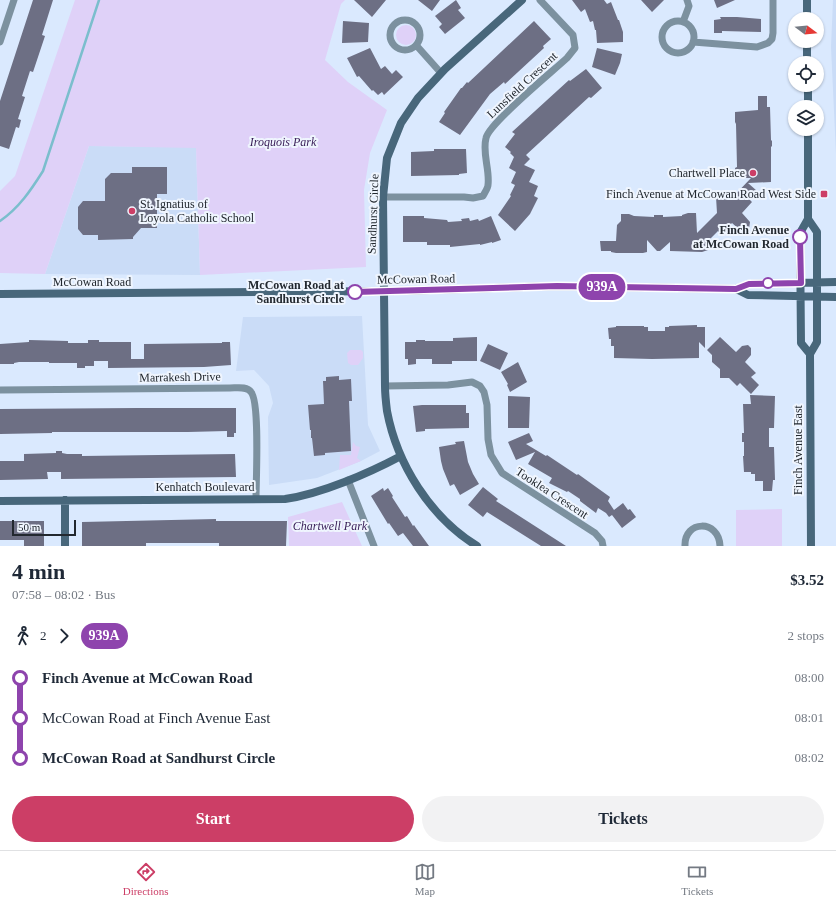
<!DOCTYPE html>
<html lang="en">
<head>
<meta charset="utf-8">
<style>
  body { margin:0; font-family:"Times New Roman",serif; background:#f2f2f3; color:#1f2937; height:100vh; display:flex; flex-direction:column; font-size:15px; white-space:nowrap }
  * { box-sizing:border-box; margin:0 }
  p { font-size:13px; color:#747a83 }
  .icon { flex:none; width:22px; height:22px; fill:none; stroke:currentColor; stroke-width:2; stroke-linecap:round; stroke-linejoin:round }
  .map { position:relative; height:546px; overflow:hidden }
  .panel { display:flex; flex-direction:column; background:#fff; flex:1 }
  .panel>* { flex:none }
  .badge { padding:0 8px; border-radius:13px; font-size:14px; line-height:26px }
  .needle { width:26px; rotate:106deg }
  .buttons { position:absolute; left:788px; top:12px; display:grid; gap:8px }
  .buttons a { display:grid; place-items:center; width:36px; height:36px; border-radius:50%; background:#fff; box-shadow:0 1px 3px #0004; font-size:20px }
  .scale { position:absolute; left:12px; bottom:10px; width:64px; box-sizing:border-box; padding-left:4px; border:2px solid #22282f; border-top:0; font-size:11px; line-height:14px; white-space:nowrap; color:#22282f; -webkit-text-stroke:3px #eff5fe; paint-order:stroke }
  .map>.badge { position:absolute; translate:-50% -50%; box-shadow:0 0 0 2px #fff }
  .legs { display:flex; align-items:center; gap:6px; height:44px; padding:0 12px; font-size:13px }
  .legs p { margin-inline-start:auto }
  .overview { display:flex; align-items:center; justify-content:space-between; height:68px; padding:0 12px }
  h1 { font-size:22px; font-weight:700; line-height:30px }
  .cta { display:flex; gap:8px; margin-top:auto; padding:8px 12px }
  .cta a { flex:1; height:46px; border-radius:24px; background:#cc3e66; color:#fff; font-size:16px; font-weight:700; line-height:46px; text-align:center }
  .cta a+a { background:#f2f2f3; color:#1f2937 }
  ul { padding:0 12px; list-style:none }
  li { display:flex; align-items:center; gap:14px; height:40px; font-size:15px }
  li i { display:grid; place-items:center; width:6px; height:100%; margin:0 5px; background:currentColor }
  li i::after { content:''; width:10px; height:10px; margin:-5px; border:3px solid; border-radius:50%; background:#fff }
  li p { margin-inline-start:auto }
  li:first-child i { background:linear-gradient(#0000 50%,currentColor 0) }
  li:last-child i { background:linear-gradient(currentColor 50%,#0000 0) }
  .tab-bar { display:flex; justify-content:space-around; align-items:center; height:56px; border-top:1px solid #e0e1e3; background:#fff; font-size:11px; color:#747a83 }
  .tab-bar a { display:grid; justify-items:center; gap:2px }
  .tab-bar .current { color:#cc3e66 }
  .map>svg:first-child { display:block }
  .built { fill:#cadcf7 }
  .green { fill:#dfd1f8 }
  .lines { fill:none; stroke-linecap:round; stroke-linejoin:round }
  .stream { stroke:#7bbecd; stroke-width:2.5 }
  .building { fill:#6d6f84 }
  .street { stroke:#7c919f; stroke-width:7 }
  .secondary { stroke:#48677b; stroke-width:8 }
  .line-1-casing { stroke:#fff; stroke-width:9 }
  .line-1 { stroke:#8e44ad; stroke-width:6 }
  .poi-dot { fill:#cc3e66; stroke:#eff5fe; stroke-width:1.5 }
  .stop-1-dot { fill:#fff; stroke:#8e44ad; stroke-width:2 }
  .labels { text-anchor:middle; stroke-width:4; stroke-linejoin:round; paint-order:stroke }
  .street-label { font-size:12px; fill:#22282f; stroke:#eff5fe }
  .park-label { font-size:12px; font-style:italic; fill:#371c56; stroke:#eff5fe }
  .poi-label { font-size:12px; fill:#22282f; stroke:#eff5fe; text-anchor:end }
  .stop-label { font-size:12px; font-weight:bold; fill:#22282f; stroke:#eff5fe; text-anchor:end }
</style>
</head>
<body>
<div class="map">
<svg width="836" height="546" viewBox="0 0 836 546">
  <rect width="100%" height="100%" fill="#dae9fe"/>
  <path class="built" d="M833 0H836V154L831 47Z
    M89 146 196 147 200 275 45 274Z
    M362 316 368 425 380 451 361 461 317 478 269 485 268 417 273 403 269 386 254 370 236 371 243 317Z"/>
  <path class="green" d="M75 0H345L341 4 325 60 348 82 387 110 370 153 364 190 366 267 200 275 196 148 89 146 45 274 0 273V191L15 176Z
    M396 35a10 10 0 1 1 20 0a10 10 0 1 1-20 0Z
    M350 350H361L363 352V358L358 365H351L348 363 347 353Z
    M353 442 356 446 360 447 357 458 361 461 339 470 340 455H351Z
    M342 502 362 546H289L288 517Z
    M782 509V546H736V510Z"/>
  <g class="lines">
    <path class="stream" d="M0 221C19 208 31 190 43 171L99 0"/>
  </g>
  <path class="building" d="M33 0H53L42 35 45 36 33 72 30 71 22 96 25 97 18 119 21 120 19 128 16 127 9 149 0 146V101Z
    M354 0H386L372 17Z
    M418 0H440L432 11Z
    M456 0 461 8 458 10 465 18 445 34 439 27 442 24 435 16Z
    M572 0H604L607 4 611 2 618 20H619L623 32V42L597 43 596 30H595L593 21 590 22 585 9 581 12Z
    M641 0H664L652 12Z
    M714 0H735L717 8Z
    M720 17H737L761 19V32L722 31V33H714V20L721 19Z
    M343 21 369 23 368 42 342 43Z
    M534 21 551 39 543 46 544 48 505 84 504 82 490 94 460 135 439 122 445 113 444 112 461 88H462L467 82 468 83Z
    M370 48 381 69 385 66 392 74 396 70 403 77 384 95 382 92 378 95 373 90 372 91 359 76 357 77 347 58Z
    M597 48 622 54 620 63 615 75 592 67Z
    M586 69 602 88 591 98 589 97 526 155 530 159 524 165 535 170 529 182 538 186 534 196 538 198 530 214 515 231 498 215 511 196 510 195 515 185 511 183 516 172 509 168 514 157 510 153 511 152 505 147 515 134 512 132 569 80 570 81Z
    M758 96H767V107H770L771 140 772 141V146L771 147V182L748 183 757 191 749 199 752 202 742 213 750 222 749 229 746 230H740L732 223 721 234 718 231 708 241V250L702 252 670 251V242L660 251H657L647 240V252L643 253H616L611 252V251H601L600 241H616L617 225 621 221V214H629L634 216 654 217V215H663V217L682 216V215L688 213H696L697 233 717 213 716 197H722L724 198 731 199 751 178H736L735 168 737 167 736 124 735 122V112L758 110Z
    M434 149H466L467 173 459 174V175L411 176V152L434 151Z
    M132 167H167V194H157V228H141L133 237V239L98 240V235H83L78 229V207L83 201H105V179L111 173H132Z
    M403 216H424V218L447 220 448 222 462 221 461 219 469 218 470 221 478 219 479 221 491 216 501 240 492 243V242L480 245V244L450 247V245H427V242H403Z
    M697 325V327H705V348L699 342V358L652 359 614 358V346H611V339H609L608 328 616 327V326H644V327H648V331H665V327H669V326Z
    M477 337V361H452V364H432V359H416V364L408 365V359H405V342H416V340H425V341H453V338Z
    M720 337 736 352 742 346 748 345 751 348V355L745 362 756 373 751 377 759 385 751 394 740 383 737 386 729 378H720V369L712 362V355L707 350Z
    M29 340 68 341V343H88V340H99V342H131V359H144V344L222 343V342H230L231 365 204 367 108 368V361H94V366H85V368H77V363H49V362H19L14 363V364H0V344L29 342Z
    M488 344 508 353 500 370 480 361Z
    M518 362 527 382 510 392 507 385 508 384 501 372Z
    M339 376V380L351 379 352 401H349L351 451 325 453V455L314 456 312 438H311V430H310L308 405 324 404 323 381H326V377Z
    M750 395 775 396 774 428H769V447H774L775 480H773L772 491H763V481H755V474H751V472H744L743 456H744V442H742V433H744L743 404H751Z
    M508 396 530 397 529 428H508Z
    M422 405H466V413H469V428L425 429V431L416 432 413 406Z
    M137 408H236V433H234V437H227V431L188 432H52V433L0 434V409Z
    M529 433 533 441 526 444 546 456 547 455 577 475 578 474 610 497 608 501 614 510 623 503 628 510 630 509 636 517 622 528 612 515 609 517 606 513 598 508 596 513 580 501V499L568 491 567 492 549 483 552 478 528 464 535 452 516 460 508 442Z
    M464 441 468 462 473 474 479 484 460 495 454 484 450 486 443 469 441 461 439 447 456 444 455 442Z
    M56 451H62V453L67 454H82V456L235 454 236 477 61 479V472H47L48 479 0 480V461H24V454L56 453Z
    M483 487 498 499 496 501 566 546H541L487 512 483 517 468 505Z
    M383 488 384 491 388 488 393 496 392 497 405 517 407 516 413 526 414 525 416 528 429 546H413L403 533 398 536 389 523 388 524 371 496Z
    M216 519V521H287L286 546H219V543H146V546H82V522Z
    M0 521H44V546H24V540H0Z"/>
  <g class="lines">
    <path class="street" d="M390 35a15 15 0 1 1 30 0a15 15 0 1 1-30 0Z
      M662 37a16 16 0 1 1 32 0a16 16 0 1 1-32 0Z
      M683 22 689 6 687 0
      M0 42 14 0
      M693 42 757 47 768 43 772 39 773 33V0
      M416 45 441 73
      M383 197H464L473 198 483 196C485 192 488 188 488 185 490 169 482 154 486 138 489 123 552 72 567 58L575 48 573 35 540 0
      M385 386 448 385 472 382 480 386 484 392 487 405 488 439 491 455 502 473 595 533 602 541 603 546
      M0 390 230 388C237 388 247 386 251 392 260 402 256 481 256 499
      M348 480 374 546
      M685 546C684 520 719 519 720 546"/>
    <path class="secondary" d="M807 0V19
      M807 41V63
      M808 85V107
      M808 129V219L800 233 801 343 810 354
      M808 219 817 232V342L810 354 811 546
      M736 289 748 295 836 297
      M0 294 398 291 557 286 736 289 749 284 836 282
      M65 500V546
      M0 501 285 499C321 494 369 473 401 456
      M477 546C430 517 397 464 387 411 386 403 385 394 385 386L383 197 387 158 401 123 418 98 445 69 522 0"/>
  </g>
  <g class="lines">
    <g class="line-1-casing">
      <path id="line-1" d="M355 292 557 286 736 289 749 284 801 283 800 237"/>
    </g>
    <use href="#line-1" class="line-1"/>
  </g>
  <g class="poi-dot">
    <circle cx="753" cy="173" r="4"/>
    <rect x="820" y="190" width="8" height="8" rx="2"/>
    <circle cx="132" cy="211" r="4"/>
  </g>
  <g class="stop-1-dot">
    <circle cx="800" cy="237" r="7"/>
    <circle cx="768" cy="283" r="5"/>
    <circle cx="355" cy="292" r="7"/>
  </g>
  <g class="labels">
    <g class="street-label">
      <text transform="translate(522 85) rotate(-43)" y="4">Lunsfield Crescent</text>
      <text transform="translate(373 214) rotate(-88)" y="4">Sandhurst Circle</text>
      <text transform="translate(416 279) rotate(-1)" y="4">McCowan Road</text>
      <text x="92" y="286">McCowan Road</text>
      <text transform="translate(180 377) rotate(-1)" y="4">Marrakesh Drive</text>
      <text transform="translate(798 450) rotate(-90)" y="4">Finch Avenue East</text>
      <text x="205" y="491">Kenhatch Boulevard</text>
      <text transform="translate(552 493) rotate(33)" y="4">Tooklea Crescent</text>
    </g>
    <g class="park-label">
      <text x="283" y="146">Iroquois Park</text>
      <text x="330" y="530">Chartwell Park</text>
    </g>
    <g class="poi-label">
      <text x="745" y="177">Chartwell Place</text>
      <text x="816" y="198">Finch Avenue at McCowan Road West Side</text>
      <text x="140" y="208" text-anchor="start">St. Ignatius of<tspan x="140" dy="14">Loyola Catholic School</tspan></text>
    </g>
    <g class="stop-label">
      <text x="789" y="234">Finch Avenue<tspan x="789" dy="14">at McCowan Road</tspan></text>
      <text x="344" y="289">McCowan Road at<tspan x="344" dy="14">Sandhurst Circle</tspan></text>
    </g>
  </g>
</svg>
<div class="buttons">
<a><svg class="needle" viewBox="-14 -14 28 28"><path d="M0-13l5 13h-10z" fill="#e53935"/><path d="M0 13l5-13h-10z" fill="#747a83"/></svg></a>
<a><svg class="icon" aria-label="locate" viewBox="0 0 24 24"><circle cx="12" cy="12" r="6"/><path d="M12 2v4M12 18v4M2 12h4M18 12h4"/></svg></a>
<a><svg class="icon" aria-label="layers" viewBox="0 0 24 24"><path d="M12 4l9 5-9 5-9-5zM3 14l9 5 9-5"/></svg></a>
</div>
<div class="scale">50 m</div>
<b class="badge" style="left:602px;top:287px;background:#8e44ad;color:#fff">939A</b>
</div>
<section class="panel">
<div class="overview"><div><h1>4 min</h1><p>07:58 – 08:02 · Bus</p></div><b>$3.52</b></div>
<div class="legs"><svg class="icon" aria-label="walk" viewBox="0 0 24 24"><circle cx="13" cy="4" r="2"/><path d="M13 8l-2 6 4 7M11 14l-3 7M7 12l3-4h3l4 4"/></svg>2<svg class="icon" aria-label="forward" viewBox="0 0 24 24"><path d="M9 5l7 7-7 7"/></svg><b class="badge" style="background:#8e44ad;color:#fff">939A</b><p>2 stops</p></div>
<ul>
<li><i style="color:#8e44ad"></i><b>Finch Avenue at McCowan Road</b><p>08:00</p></li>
<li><i style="color:#8e44ad"></i><span>McCowan Road at Finch Avenue East</span><p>08:01</p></li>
<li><i style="color:#8e44ad"></i><b>McCowan Road at Sandhurst Circle</b><p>08:02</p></li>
</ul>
<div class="cta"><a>Start</a><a>Tickets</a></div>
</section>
<nav class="tab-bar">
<a class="current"><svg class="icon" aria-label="directions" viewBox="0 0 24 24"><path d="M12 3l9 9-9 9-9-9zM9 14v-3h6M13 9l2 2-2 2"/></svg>Directions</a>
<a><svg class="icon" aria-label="map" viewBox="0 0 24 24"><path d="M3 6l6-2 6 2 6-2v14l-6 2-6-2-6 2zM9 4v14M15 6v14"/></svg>Map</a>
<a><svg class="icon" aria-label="tickets" viewBox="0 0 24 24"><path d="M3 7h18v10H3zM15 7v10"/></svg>Tickets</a>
</nav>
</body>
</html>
